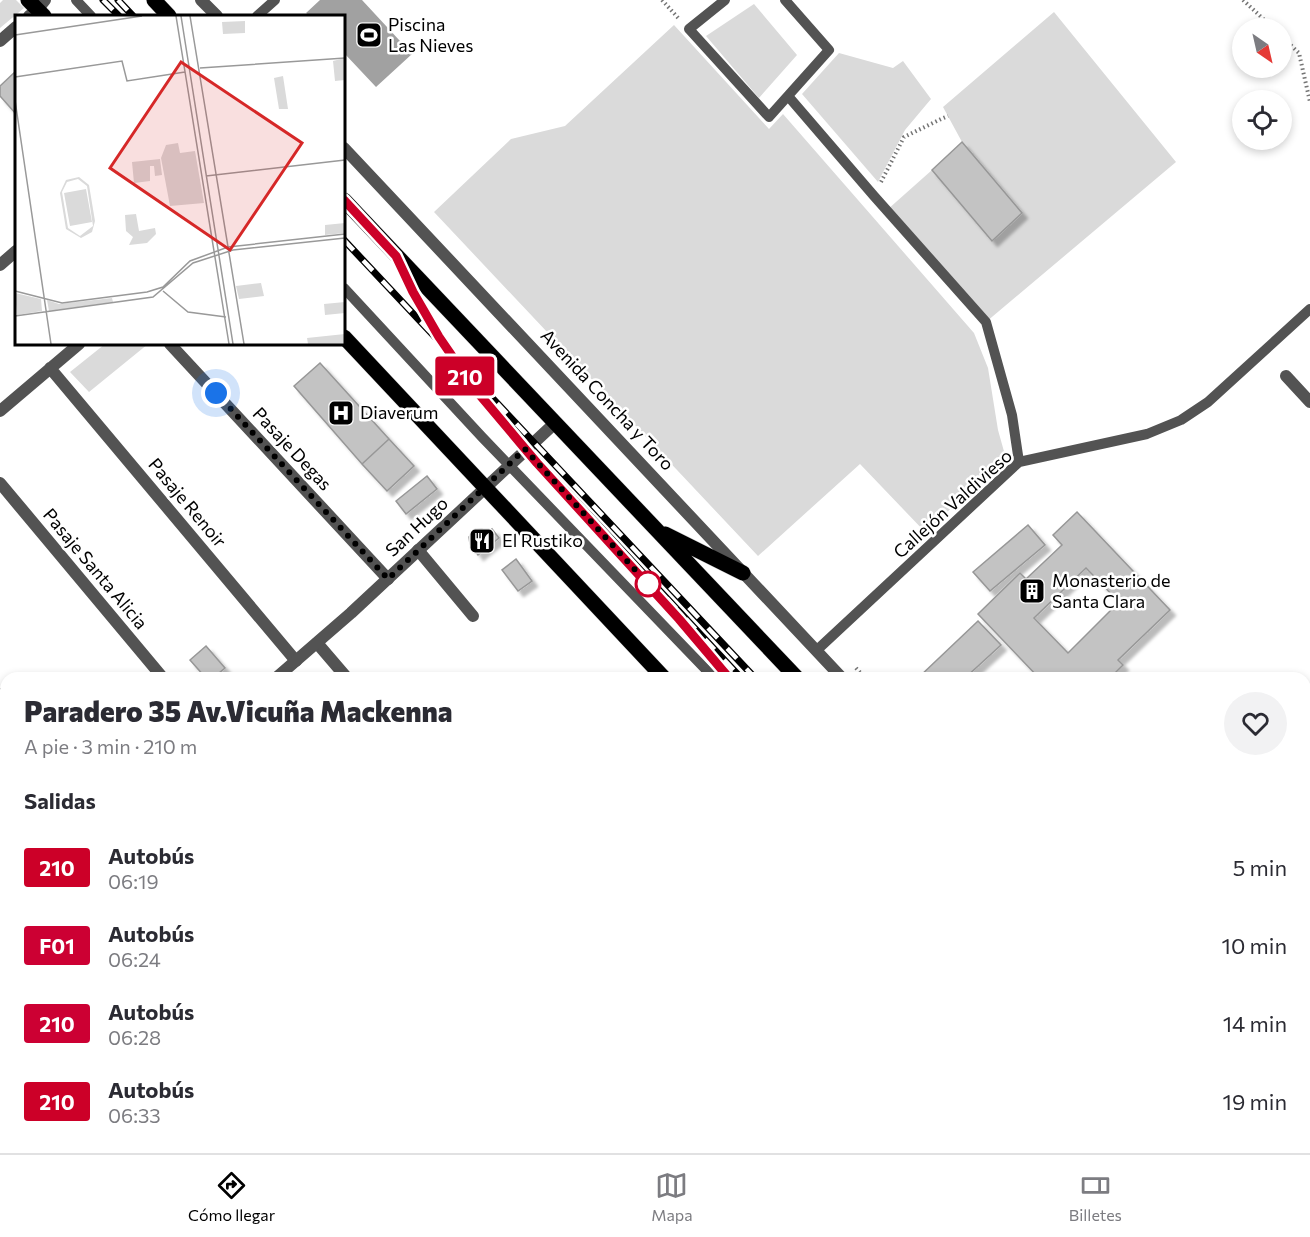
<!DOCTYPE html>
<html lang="es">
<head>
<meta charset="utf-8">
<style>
  body { margin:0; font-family:Commissioner,sans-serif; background:#f2f2f3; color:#2b2b33; height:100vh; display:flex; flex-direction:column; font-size:22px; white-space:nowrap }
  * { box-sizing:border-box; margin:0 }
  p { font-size:20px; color:#7c7c81 }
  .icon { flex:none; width:33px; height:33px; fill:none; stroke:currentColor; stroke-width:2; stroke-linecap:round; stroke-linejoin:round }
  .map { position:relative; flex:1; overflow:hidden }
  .panel { position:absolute; left:0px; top:672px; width:1311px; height:482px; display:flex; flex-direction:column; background:#fff; border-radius:18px 18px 0 0; box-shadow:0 3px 9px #0003 }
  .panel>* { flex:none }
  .badge { padding:0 12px; border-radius:4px; font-size:21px; line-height:39px }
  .needle { width:39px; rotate:146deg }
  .fabs { position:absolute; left:1232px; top:18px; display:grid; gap:12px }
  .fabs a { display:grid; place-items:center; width:60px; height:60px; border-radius:50%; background:#fff; box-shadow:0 3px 9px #0003; font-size:30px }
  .you { position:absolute; width:30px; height:30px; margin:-15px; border:4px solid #fff; border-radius:50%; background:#1a73e8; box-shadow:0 0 0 9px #1a73e833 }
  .map>.badge { position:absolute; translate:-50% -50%; box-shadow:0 0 0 3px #fff }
  h2 { padding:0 24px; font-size:22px; line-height:54px }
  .round { display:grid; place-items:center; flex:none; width:63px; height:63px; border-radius:32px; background:#f2f2f3 }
  .head { display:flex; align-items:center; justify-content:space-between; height:102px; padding:0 24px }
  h1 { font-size:28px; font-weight:800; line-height:45px }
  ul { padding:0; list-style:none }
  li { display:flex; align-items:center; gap:18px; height:78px; padding:0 24px }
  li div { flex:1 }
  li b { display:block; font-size:22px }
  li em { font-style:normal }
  li .badge { min-width:66px; font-weight:700; text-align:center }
  .dock { display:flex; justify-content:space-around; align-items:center; height:84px; border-top:2px solid #e1e1e2; background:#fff; font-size:16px; color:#7c7c81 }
  .dock a { display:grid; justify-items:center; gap:3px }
  .dock .current { color:#000 }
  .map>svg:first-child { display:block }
  .green { fill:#dadada }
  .water { fill:#a1a1a1 }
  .building { fill:#c3c3c3; stroke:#979797; stroke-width:1.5; fill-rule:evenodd; filter:url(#shadow) }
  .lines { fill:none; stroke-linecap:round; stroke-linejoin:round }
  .primary-casing { stroke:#dbdbdb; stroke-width:16 }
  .path { stroke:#757575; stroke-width:4; stroke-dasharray:1.5 3; stroke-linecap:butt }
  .service { stroke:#535353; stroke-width:10 }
  .minor { stroke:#535353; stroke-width:12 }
  .tertiary { stroke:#535353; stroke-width:12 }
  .primary { stroke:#000; stroke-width:15 }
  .rail-casing { stroke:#000; stroke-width:7 }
  .rail { stroke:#fff; stroke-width:4.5; stroke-dasharray:14; stroke-linecap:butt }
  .line-casing { stroke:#fff; stroke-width:14 }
  .line { stroke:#cc0028; stroke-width:9 }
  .walk { stroke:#000; stroke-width:6; stroke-dasharray:0 10.8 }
  .stop-dot { fill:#fff; stroke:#cc0028; stroke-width:3 }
  .labels { text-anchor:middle; stroke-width:5; stroke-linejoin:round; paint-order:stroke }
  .poi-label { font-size:18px; fill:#000; stroke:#fff; text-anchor:start }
  .street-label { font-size:18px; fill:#000; stroke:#fff }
  .inset-road { fill:none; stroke:#999; stroke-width:1.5 }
  .view { fill:#d62828; fill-opacity:0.15; stroke:#d62828; stroke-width:3 }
  .inset-edge { fill:none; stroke:#000; stroke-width:3 }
</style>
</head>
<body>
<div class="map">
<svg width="1310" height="1153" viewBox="0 0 1310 1153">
  <defs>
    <filter id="shadow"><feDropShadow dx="5.5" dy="5.5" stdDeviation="1.5" flood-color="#0004"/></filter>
  </defs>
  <rect width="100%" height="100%" fill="#fff"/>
  <path class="green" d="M3 0H16L24 8 0 28V3Z
    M754 4 797 55 759 98 706 36Z
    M1054 12 1176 162 986 322 887 210 932 170 992 240 1022 214 962 142 943 107Z
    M674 25 769 129 783 114 974 333 988 368 998 430 1005 455 926 533 860 464 758 556 434 212 511 139 565 126Z
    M839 53 893 68 903 61 931 99 905 130 878 182 802 94Z
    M105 344H148L89 392 70 372Z
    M773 1148H820L821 1150 817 1153H766Z"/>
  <path class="water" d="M320 0H362L412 54 376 87 344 53V16H310L306 13Z"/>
  <path class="building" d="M16 71V114L0 96V86Z
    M962 142 1022 213 992 241 932 170Z
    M320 363 389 439 362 464 294 386Z
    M389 439 414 466 387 491 362 464Z
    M427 476 437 489 406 514 396 501Z
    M1077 512 1170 610 1118 660 1123 665 1110 678H1039L978 614 1020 573 1026 579 1062 545 1053 535ZM1086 568 1119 602 1068 653 1034 618Z
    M1028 525 1045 545 990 591 973 572Z
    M482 529 487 534 492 529 499 538 478 555 470 544 469 537 475 530Z
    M516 559 532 581 518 591 502 570Z
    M978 621 1001 645 965 678H918Z
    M206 646 225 668 213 678 210 673 205 677 190 660Z
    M6 827V866L0 859V833Z
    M580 1148H607L611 1153H577L581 1149Z
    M655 1148H753L746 1153H659Z
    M826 1148H909L902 1153H830Z
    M1170 1148H1219L1224 1153H1175Z"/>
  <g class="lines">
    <g class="primary-casing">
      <path id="primary" d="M28 0 44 16
        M154 0 169 16
        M344 200 797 678
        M344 337 664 678
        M665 534 743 573
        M1095 1148 1100 1153
        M1239 1148 1244 1153"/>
    </g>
    <path class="path" d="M662 0 680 20
      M1243 0 1273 28
      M1281 36 1299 53 1310 102
      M881 182 904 137 941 119 948 116
      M856 668 865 678
      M1209 1148 1214 1153
      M1302 1148 1307 1153
      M1215 1153 1222 1148"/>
    <path class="service" d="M76 0 91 16
      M725 0 689 29 769 117 829 50 785 0
      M257 16 275 0
      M788 96 874 196 986 322 1012 415 1019 462
      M400 264 439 337 474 388 525 449 679 619 729 678
      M344 288 482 437 714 678
      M817 650 1019 462 1147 434 1181 420 1208 402 1310 309
      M1121 1148 1127 1153
      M1151 1148 1156 1153"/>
    <path class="minor" d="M0 265 16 251
      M170 344 388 579
      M50 368 296 661
      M1286 376 1310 402
      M0 411 79 344
      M0 483 163 678
      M418 550 473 616
      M317 643 347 678
      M0 694 6 701
      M1305 703 1310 699
      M0 886 6 893
      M1305 980 1310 985
      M173 1148 177 1153
      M21 1153 27 1148
      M273 1153 280 1148"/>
    <path class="tertiary" d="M201 0 217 16
      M29 16 37 10 45 0
      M0 41 16 27
      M344 148 842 678
      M276 678 351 613 555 423
      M0 909 6 904
      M1305 1028 1310 1023
      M1278 1148 1283 1153"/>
    <use href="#primary" class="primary"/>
    <g class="rail-casing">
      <path id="rail" d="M103 0 119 16
        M118 0 133 16
        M344 240 755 678
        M495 414 741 678
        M1178 1148 1183 1153
        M1192 1148 1197 1153"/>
    </g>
    <use href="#rail" class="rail"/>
  </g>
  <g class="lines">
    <g class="line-casing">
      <path id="line" d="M344 200 396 256 413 292 439 337 474 388 537 463 679 619 729 678"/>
    </g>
    <use href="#line" class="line"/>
    <path class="walk" d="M216 393 388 579 525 449 648 584"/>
  </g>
  <defs>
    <g id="stadium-square" transform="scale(1.35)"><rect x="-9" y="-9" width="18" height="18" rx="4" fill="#000" stroke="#fff"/><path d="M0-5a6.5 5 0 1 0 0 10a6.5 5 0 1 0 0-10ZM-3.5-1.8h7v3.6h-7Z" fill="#fff"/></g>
    <g id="hospital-square" transform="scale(1.35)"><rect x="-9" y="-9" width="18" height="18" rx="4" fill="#000" stroke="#fff"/><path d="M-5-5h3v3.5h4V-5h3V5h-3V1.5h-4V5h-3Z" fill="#fff"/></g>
    <g id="restaurant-square" transform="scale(1.35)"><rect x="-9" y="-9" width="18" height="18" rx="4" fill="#000" stroke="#fff"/><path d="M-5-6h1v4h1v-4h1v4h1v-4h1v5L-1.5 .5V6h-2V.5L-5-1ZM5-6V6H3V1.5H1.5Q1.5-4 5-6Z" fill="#fff"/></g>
    <g id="building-square" transform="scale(1.35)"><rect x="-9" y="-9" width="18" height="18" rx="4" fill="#000" stroke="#fff"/><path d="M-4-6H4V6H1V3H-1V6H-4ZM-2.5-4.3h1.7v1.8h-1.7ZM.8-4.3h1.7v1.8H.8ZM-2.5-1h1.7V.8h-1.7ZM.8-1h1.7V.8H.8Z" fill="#fff"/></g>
  </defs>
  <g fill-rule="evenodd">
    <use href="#stadium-square" x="369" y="35"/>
    <use href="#hospital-square" x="341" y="413"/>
    <use href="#restaurant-square" x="482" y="541"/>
    <use href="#building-square" x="1032" y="591"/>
  </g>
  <circle class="stop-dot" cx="648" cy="584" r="12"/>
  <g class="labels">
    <g class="poi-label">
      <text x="388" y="31">Piscina<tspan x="388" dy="21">Las Nieves</tspan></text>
      <text x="360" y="419">Diaverum</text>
      <text x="502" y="547">El Rustiko</text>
      <text x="1052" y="587">Monasterio de<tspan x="1052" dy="21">Santa Clara</tspan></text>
    </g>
    <g class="street-label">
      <text transform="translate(607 400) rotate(47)" y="6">Avenida Concha y Toro</text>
      <text transform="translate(292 449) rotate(47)" y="6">Pasaje Degas</text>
      <text transform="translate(187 503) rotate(50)" y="6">Pasaje Renoir</text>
      <text transform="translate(953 504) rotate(-42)" y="6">Callejón Valdivieso</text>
      <text transform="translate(417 527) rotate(-43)" y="6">San Hugo</text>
      <text transform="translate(95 569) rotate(50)" y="6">Pasaje Santa Alicia</text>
    </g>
  </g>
  <g transform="translate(15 15)">
    <rect width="330" height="330" fill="#fff"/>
    <path d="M230 6V18L208 19 207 7ZM330 43V65L320 66 318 46ZM268 61 273 94H264L259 63ZM163 128 165 138 180 136 189 188 155 191 146 143 151 130ZM145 144 147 160 140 161 139 151H135V166L119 168 117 147ZM64 162 74 170 80 206 77 217 66 223 51 214 45 178 51 165ZM63 164 72 171 78 211 65 221 53 213 47 177 52 167ZM71 174 77 207 55 211 49 178ZM121 199 124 216 140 213 141 219 132 228 114 230 118 222 111 216 110 200ZM330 208V218L310 220V210ZM246 268 249 281 224 284 221 271ZM0 278 26 284 27 296 2 300ZM97 283 98 287 34 296 32 285 44 289ZM330 287V298L310 300 309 289ZM330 319V329H293L292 323Z" fill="#dadada" fill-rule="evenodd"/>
    <path class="inset-road" d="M161 1 214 329M166 1 218 329M175 1 229 329M0 20 127 1M185 53 330 43M0 62 107 46 112 66 170 57M0 85 36 329M191 161 330 145M0 276 47 288 132 277 148 272 175 246 213 232 330 219M148 276 173 297 211 302M0 301 138 282 178 248 218 235 330 223"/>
    <path class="view" d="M166 47 287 128 215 235 95 153Z"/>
    <rect width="330" height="330" class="inset-edge"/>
  </g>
</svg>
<div class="fabs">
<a><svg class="needle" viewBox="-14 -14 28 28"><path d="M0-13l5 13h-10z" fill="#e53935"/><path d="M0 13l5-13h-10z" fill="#7c7c81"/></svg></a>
<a><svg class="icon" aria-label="locate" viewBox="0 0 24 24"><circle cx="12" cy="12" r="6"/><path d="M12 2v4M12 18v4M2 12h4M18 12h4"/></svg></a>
</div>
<div class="you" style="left:216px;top:393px"></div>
<b class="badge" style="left:465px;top:376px;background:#cc0028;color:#fff">210</b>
<section class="panel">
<div class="head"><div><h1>Paradero 35 Av.Vicuña Mackenna</h1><p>A pie · 3 min · 210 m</p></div><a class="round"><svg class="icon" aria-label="heart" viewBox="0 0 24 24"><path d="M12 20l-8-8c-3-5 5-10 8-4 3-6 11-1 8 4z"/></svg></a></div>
<h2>Salidas</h2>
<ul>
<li><span class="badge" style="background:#cc0028;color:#fff">210</span><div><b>Autobús</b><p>06:19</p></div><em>5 min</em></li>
<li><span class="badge" style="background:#c03;color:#fff">F01</span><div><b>Autobús</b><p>06:24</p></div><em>10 min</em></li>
<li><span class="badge" style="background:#c03;color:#fff">210</span><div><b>Autobús</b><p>06:28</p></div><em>14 min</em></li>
<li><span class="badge" style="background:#cc0028;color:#fff">210</span><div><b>Autobús</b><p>06:33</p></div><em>19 min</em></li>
</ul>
</section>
</div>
<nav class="dock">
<a class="current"><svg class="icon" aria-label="directions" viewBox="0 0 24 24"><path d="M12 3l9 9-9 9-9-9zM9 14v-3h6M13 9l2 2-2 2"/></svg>Cómo llegar</a>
<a><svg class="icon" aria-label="map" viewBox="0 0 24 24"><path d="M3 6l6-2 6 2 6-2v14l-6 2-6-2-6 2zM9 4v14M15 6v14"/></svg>Mapa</a>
<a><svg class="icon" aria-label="tickets" viewBox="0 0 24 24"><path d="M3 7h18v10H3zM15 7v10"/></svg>Billetes</a>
</nav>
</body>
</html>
